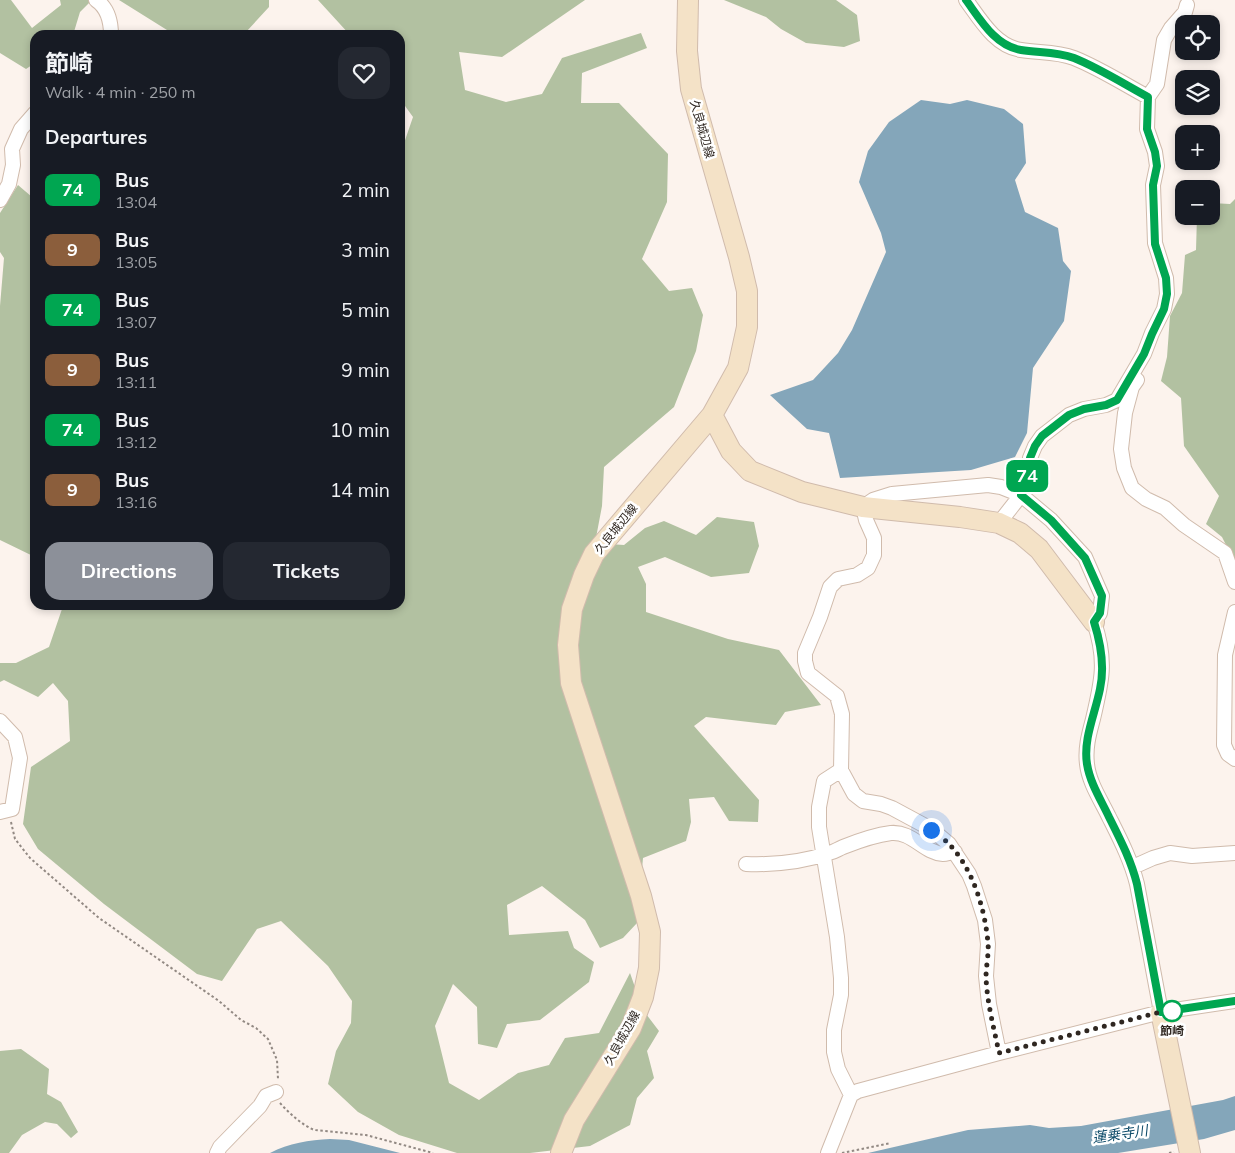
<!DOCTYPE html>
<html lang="en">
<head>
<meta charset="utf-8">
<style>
  body { margin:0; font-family:Mulish,"Noto Sans JP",sans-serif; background:#242831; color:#f1f3f6; height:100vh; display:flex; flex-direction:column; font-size:19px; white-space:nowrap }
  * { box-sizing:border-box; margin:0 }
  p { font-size:16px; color:#9ea1a6 }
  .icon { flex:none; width:28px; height:28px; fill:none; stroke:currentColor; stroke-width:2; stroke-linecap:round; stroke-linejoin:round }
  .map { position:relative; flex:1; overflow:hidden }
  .details { position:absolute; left:30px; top:30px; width:375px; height:580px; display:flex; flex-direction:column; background:#171b24; border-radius:15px; box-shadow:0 2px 8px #0003 }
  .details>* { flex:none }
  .badge { padding:0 10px; border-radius:8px; font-size:18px; line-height:32px }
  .tools { position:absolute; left:1175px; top:15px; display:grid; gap:10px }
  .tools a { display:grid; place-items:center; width:45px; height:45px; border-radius:10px; background:#171b24; box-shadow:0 2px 8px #0003; font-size:25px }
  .you { position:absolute; width:25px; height:25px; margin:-12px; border:4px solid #fff; border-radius:50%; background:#1a73e8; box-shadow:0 0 0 8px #1a73e833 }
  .map>.badge { position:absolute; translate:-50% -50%; box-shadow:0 0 0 2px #fff }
  h2 { padding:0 15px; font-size:19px; line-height:45px }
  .round { display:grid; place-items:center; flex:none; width:52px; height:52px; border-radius:15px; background:#242831 }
  .head { display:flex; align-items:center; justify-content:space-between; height:85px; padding:0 15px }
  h1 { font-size:24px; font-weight:700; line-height:38px }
  .cta { display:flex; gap:10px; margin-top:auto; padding:10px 15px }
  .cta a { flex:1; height:58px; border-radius:15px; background:#8c9099; color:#fff; font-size:20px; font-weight:700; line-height:58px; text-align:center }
  .cta a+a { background:#242831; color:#f1f3f6 }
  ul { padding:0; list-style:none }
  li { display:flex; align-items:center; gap:15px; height:60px; padding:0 15px }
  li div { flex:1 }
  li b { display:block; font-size:19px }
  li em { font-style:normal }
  li .badge { min-width:55px; font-weight:700; text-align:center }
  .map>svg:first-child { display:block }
  .forest { fill:#b2c1a1 }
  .water { fill:#84a6ba }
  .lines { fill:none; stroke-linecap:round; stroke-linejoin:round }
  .street-casing { stroke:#d0bbac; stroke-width:16 }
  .secondary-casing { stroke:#d0bbac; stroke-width:22 }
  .path { stroke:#928983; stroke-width:2; stroke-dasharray:2.5 2.5; stroke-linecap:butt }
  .street { stroke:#fff; stroke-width:14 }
  .secondary { stroke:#f4e2c7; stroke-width:20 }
  .line-casing { stroke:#fff; stroke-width:11 }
  .line { stroke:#00a651; stroke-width:8 }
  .walk { stroke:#2f2721; stroke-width:5; stroke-dasharray:0 9 }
  .stop-dot { fill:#fff; stroke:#00a651; stroke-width:2.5 }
  .labels { text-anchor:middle; stroke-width:5; stroke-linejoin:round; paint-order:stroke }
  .street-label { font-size:12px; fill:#2f2721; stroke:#fff }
  .stop-label { font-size:12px; font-weight:bold; fill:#2f2721; stroke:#fff }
  .water-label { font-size:14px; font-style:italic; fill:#0d4b69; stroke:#fff }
</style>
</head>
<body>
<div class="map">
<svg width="1235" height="1153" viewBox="0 0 1235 1153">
  <rect width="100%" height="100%" fill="#fcf3ed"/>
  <path class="forest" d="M0 0H11L32 28 61 5 60 0H92L80 12 73 35H35V63L26 69 0 53Z
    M119 0H269V7L246 32 248 35H175Z
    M318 0H585L502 57 459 52 465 90 506 102 542 94 562 58 641 33 647 48 582 73 581 103H619L668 154 667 202 642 259 669 291 692 288 703 315 696 351 674 407 604 467 602 506 595 543 624 545 645 528 664 521 696 535 717 517 754 522 759 546 749 573 711 577 665 557 638 567 646 584V612L728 639 779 650 821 705 785 712 776 725 706 717 694 726 759 800 758 822 729 821 714 797 689 799 691 822 686 841 643 858 641 880 651 908 623 938 600 948 585 920 542 886 507 905 509 935 568 931 574 948 594 962 589 982 540 1020 507 1024 497 1048 478 1044 477 1007 453 984 435 1026 449 1083 479 1100 518 1073 549 1065 565 1038 599 1033 630 973 643 1010 659 1031 647 1051 654 1078 637 1098 630 1125 590 1146 530 1153H457L399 1135 358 1112 328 1084 336 1051 351 1023 352 1001 328 966 281 921 257 929 222 981 197 974 104 904 38 849 23 824 31 767 70 741 68 701 53 683 38 697 4 680 0 682V663H16L49 647 62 609 61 605H400V155L413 117 400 99V35H350Z
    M724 0H836L857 15 860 41 844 47 806 43 781 29 766 17Z
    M18 185 32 197 35 196V557L0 540V306L4 258 0 252V213Z
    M1235 199V563L1222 537 1206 524 1219 496 1184 446 1181 398 1161 381 1167 357 1170 316 1182 293 1185 255 1196 250 1197 216H1211V203L1230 204Z
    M21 1049 49 1069 47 1094 61 1102 78 1132 71 1138 57 1124 45 1122 22 1135 9 1153H0V1051Z"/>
  <path class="water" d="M921 100 950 104 967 100 1004 109 1023 124 1026 163 1015 180 1025 212 1058 228 1063 261 1071 271 1064 321 1033 368 1027 433 1015 457 971 470 840 478 829 433 807 429 770 395 813 380 838 353 852 330 886 252 881 233 859 182 868 151 889 122Z
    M1235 1096V1130L1204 1139 1118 1153H868L968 1130 1030 1125 1049 1128 1081 1126 1223 1100Z
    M330 1139 349 1140 400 1153H270C289 1143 309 1140 330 1139Z"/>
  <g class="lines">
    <g class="street-casing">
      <path id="street" d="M96 0C108 8 111 21 111 35
        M966 0C980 19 995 46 1021 50 1039 53 1056 51 1074 58 1099 68 1124 84 1148 97
        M0 200 9 184 13 165 12 149 21 129 35 113
        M1137 380 1132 387 1125 413 1121 449 1124 468 1132 488 1146 499 1165 508 1184 525 1225 553 1235 582
        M999 523 1021 495 1026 485 1030 458 1035 446 1042 436 1069 415 1084 409 1106 405 1117 400 1144 354 1152 333 1164 309 1167 294 1166 278 1155 243 1153 185 1157 166 1155 152 1147 129 1148 97 1157 84 1164 40 1171 28 1185 12 1187 5
        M1235 612 1225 655 1224 745 1228 754 1235 759
        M0 721 15 737 20 758 12 809 0 812
        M841 770 824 781 819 807V827L837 937 841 978V995L834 1030V1052L838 1069 851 1095
        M746 864C774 865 803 862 829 853 834 852 838 849 843 847 858 841 875 835 891 833 912 831 924 853 943 854 947 854 951 852 955 852
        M1133 867 1153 858 1170 853 1192 856 1235 853
        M999 1053 989 1004 986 976 988 944 985 920 974 886 969 874 949 844 931 829 892 808 881 804 863 801 854 794 841 770 842 714 837 696 808 673 805 661V653L820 617 830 587 838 579 857 575 868 568 874 555V538L866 520 863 507 873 500 892 494 988 485 1001 487 1021 495 1051 520 1085 557 1102 596 1100 613 1094 622C1107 660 1102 681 1093 719 1089 734 1085 748 1087 764 1089 783 1101 800 1109 817 1120 839 1131 860 1137 884L1161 1012
        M217 1153 220 1147 260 1106 266 1096 276 1092
        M828 1153 851 1095 858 1091 999 1053 1161 1012 1235 1001"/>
    </g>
    <g class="secondary-casing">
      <path id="secondary" d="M712 415 731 451 750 471 802 492 863 507 960 517 999 523 1020 533 1039 549 1094 622
        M1161 1012 1190 1153
        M561 1153 574 1120 631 1028 643 997 649 968 650 932 641 896 571 683 568 645 572 609 584 575 594 554 712 415 738 368 747 327V291L739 257 691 89 687 51 688 0"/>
    </g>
    <path class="path" d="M11 822 15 839 30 858 99 918 219 1001 241 1020 256 1028 268 1039 277 1060 278 1079
      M280 1103C290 1114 301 1124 314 1130L366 1135 433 1153
      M842 1153 891 1143
      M1169 1153 1174 1152"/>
    <use href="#street" class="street"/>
    <use href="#secondary" class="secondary"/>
  </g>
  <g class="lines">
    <g class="line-casing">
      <path id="line" d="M966 0C980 19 995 46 1021 50 1039 53 1056 51 1074 58 1099 68 1124 84 1148 97L1147 129 1155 152 1157 166 1153 185 1155 244 1166 278 1167 294 1164 309 1152 334 1144 354 1117 400 1106 405 1084 409 1069 415 1042 436 1035 446 1030 458 1026 485 1021 495 1051 520 1085 558 1102 596 1100 613 1094 622C1101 644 1105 666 1100 689 1095 714 1083 739 1087 764 1090 783 1101 800 1109 817 1120 839 1131 860 1137 884L1161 1012 1235 1001"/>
    </g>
    <use href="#line" class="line"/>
    <path class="walk" d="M931 830C937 834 944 839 949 844 973 869 985 909 988 943 989 954 986 966 986 977 987 1003 994 1028 999 1053L1161 1012 1180 1009 1172 1011"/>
  </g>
  <circle class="stop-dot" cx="1172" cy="1011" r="10"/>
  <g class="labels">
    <g class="street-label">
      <text transform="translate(702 129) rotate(74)" y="4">久良城辺線</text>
      <text transform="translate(616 529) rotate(-51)" y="4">久良城辺線</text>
      <text transform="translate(622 1038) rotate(-61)" y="4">久良城辺線</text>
    </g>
    <g class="stop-label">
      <text x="1172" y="1035">節崎</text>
    </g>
    <g class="water-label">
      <text transform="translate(1120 1134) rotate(-8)" y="5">蓮乗寺川</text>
    </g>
  </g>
</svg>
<div class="tools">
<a><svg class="icon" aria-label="locate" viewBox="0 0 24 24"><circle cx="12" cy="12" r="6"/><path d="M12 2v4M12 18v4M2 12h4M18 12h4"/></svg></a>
<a><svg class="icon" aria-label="layers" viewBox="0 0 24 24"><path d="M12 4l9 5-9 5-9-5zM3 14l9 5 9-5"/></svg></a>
<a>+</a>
<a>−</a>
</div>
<div class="you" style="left:931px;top:830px"></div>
<b class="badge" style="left:1027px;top:476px;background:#00a651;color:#fff">74</b>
<section class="details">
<div class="head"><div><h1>節崎</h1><p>Walk · 4 min · 250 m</p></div><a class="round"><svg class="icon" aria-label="heart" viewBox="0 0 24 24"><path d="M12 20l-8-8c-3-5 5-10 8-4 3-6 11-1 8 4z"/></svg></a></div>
<h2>Departures</h2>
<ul>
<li><span class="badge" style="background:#00a651;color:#fff">74</span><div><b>Bus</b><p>13:04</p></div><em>2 min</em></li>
<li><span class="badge" style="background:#8b5e3c;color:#fff">9</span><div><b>Bus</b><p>13:05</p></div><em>3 min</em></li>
<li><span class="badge" style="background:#00a651;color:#fff">74</span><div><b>Bus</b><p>13:07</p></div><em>5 min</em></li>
<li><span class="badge" style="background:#8b5e3c;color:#fff">9</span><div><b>Bus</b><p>13:11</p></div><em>9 min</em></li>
<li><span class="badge" style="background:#00a651;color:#fff">74</span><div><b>Bus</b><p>13:12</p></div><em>10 min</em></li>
<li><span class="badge" style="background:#8b5e3c;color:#fff">9</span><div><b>Bus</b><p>13:16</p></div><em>14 min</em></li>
</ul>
<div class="cta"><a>Directions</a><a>Tickets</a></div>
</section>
</div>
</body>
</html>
